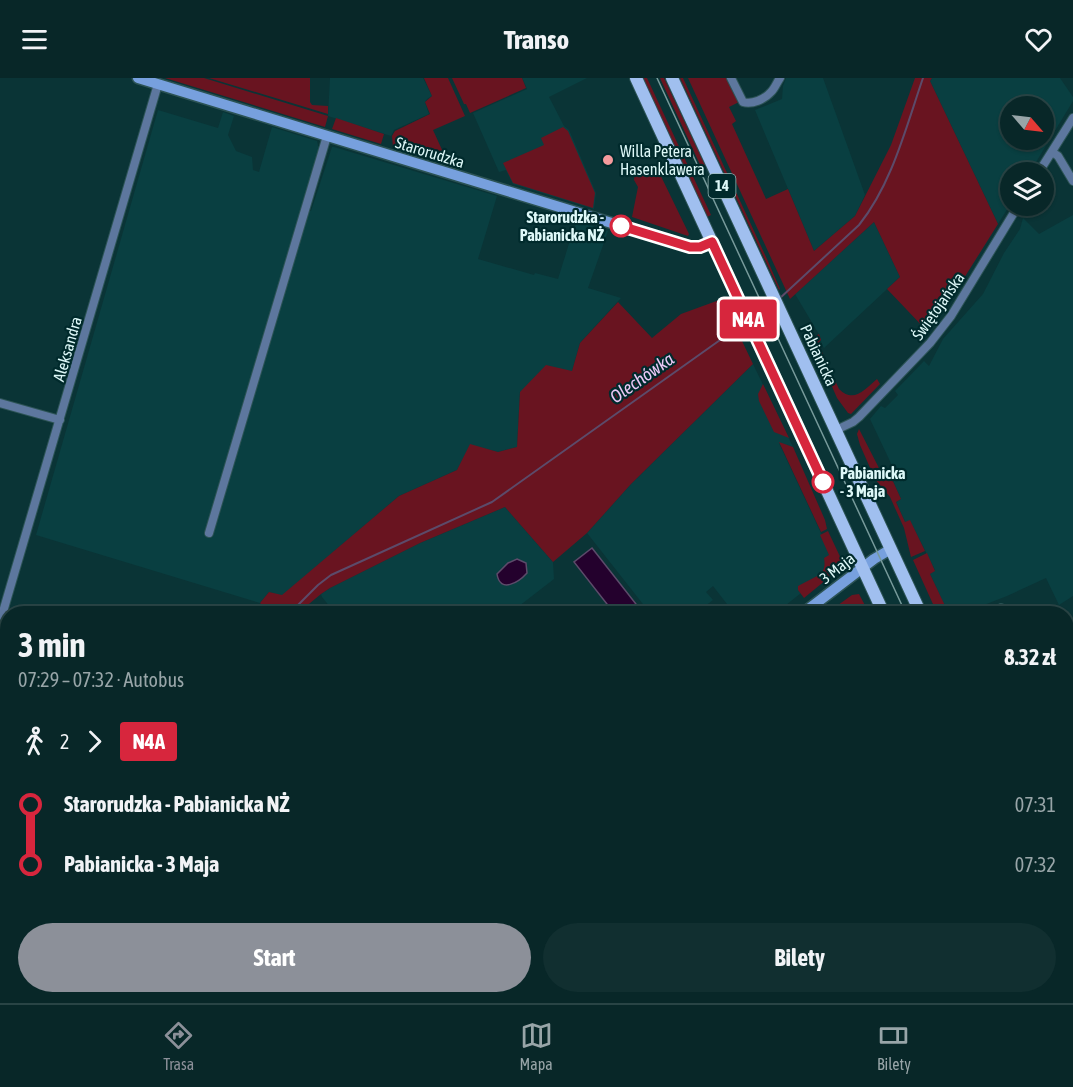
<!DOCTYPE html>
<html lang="pl">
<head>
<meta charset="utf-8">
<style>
  body { margin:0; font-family:"Asap Condensed",sans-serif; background:#112f30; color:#f1f3f6; height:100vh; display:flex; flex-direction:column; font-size:22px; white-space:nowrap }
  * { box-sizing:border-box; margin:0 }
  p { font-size:20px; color:#98a5a8 }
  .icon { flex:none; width:33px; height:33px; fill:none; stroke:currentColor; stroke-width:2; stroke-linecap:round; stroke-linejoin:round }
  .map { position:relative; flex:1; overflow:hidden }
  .drawer { position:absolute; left:0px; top:528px; width:1074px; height:398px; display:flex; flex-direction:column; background:#082728; border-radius:24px 24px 0 0; box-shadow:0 2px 4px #0004,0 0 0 2px #294445 }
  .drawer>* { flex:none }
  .badge { padding:0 12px; border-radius:4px; font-size:21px; line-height:39px }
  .needle { width:39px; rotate:118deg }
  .tools { position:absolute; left:1000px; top:18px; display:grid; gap:12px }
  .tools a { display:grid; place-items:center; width:54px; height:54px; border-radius:50%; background:#082728; box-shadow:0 2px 4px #0004,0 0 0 2px #294445; font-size:30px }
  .map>.badge { position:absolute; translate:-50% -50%; box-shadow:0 0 0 3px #fff }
  .legs { display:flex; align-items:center; gap:9px; height:66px; padding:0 18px; font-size:20px }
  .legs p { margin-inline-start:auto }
  .headline { display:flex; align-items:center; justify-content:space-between; height:102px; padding:0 18px }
  h1 { font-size:33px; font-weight:700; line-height:45px }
  .button { display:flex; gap:12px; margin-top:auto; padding:12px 18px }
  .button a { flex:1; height:69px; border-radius:36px; background:#8c9099; color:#fff; font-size:24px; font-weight:700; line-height:69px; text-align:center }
  .button a+a { background:#112f30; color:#f1f3f6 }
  ul { padding:0 18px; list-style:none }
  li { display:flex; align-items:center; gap:21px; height:60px; font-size:22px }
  li i { display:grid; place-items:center; width:9px; height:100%; margin:0 8px; background:currentColor }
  li i::after { content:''; width:15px; height:15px; margin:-8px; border:4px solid; border-radius:50%; background:#082728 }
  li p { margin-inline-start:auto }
  li:first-child i { background:linear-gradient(#0000 50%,currentColor 0) }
  li:last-child i { background:linear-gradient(currentColor 50%,#0000 0) }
  header { display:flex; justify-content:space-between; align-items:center; height:78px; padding:0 18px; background:#082728; font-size:27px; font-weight:700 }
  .menu { display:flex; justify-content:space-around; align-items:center; height:84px; border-top:2px solid #294445; background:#082728; font-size:16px; color:#98a5a8 }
  .menu a { display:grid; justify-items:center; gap:3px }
  .menu .active { color:#8c9099 }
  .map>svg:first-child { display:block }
  .built { fill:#093f41; fill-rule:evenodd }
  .green { fill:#691420 }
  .water { fill:#24012d; stroke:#5c4b6a; stroke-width:1.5 }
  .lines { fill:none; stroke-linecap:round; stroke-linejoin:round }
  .stream { stroke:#5c4b6a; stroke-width:2 }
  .street-casing { stroke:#2c5355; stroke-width:10 }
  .secondary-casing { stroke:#2c5355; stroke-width:13 }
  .primary-casing { stroke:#2c5355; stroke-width:14 }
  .street { stroke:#5d779e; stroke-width:8 }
  .secondary { stroke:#77a0de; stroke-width:10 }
  .primary { stroke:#a0bfef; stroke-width:12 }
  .tram { stroke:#779a9b; stroke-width:1.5 }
  .line-1-casing { stroke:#fff; stroke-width:14 }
  .line-1 { stroke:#d7263d; stroke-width:9 }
  .poi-dot { fill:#f59b9d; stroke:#002a2c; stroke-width:2 }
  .stop-1-dot { fill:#fff; stroke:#d7263d; stroke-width:3 }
  .labels { text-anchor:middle; stroke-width:4.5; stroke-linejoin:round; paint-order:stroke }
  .shield { fill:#002a2c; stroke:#9bbabb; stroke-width:1.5 }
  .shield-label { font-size:15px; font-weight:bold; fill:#ddf8f8 }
  .poi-label { font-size:16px; fill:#ddf8f8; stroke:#002a2c; text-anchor:start }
  .street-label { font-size:16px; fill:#ddf8f8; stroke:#002a2c }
  .stop-label { font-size:16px; font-weight:bold; fill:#ddf8f8; stroke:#002a2c; text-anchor:end }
  .water-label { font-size:18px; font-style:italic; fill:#ebc8f6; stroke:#002a2c }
</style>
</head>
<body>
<header><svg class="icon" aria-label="menu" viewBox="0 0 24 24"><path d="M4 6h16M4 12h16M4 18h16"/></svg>Transo<svg class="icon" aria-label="heart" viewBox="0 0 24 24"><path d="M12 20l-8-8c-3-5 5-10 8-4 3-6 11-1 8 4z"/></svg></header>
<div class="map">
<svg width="1073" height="925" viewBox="0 0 1073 925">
  <rect width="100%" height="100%" fill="#0a3436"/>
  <path class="built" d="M330 0H423L432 18 427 21 425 24 429 36 394 52 391 58 328 38Z
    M522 0H587L549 19 564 48 569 52 596 115 594 131 513 106 506 92 499 94 473 35 527 11Z
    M786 0H823L865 117 855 138 814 173 755 32 782 21 783 8Z
    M932 0H1060L1073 19V23L1030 94H1011V125L998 146 930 3ZM1011 28H1044V62H1011Z
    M158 32 218 50 223 34 234 38 228 57 236 73 252 79 253 92 259 94 272 49 317 63 319 72 301 129 311 133 332 69H334L497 118 478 181 534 197 535 195 558 201 576 143 608 153 588 210 621 220 580 265 572 293 520 314 517 369 498 374 470 367 457 392 399 418 282 518 269 514 260 525 36 457Z
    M1073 137V518L1059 527 1046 500 1007 518 966 534 962 529 948 535 930 496 935 492 910 443 905 444 896 424 901 421 892 401 897 398 870 341 881 328 885 330 898 317 895 313 924 283 929 288 943 261 983 216 1004 175 1020 151 1023 140 1039 156Z
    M874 144 900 199 824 270 822 267 820 258 795 216Z
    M753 286 793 369 779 365 836 487 776 535H734L713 508 706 514 713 522 696 535H650L587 455 631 406Z
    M505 429 553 484 554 501 510 535H335L322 519 321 516 330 510 420 465Z
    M585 918H626L632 925H590Z"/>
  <path class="green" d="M165 0H204L328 38 325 49Z
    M209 0H310V24L312 27 328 28V36Z
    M424 0H448L465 38 433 52 448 85 393 69 392 58 395 53 430 36 425 24 432 18Z
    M452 0H522L526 10 470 35 466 26H464Z
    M643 0H647L711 137 707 139Z
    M660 0H664L705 87 702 91Z
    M680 0H683L767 181 780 211 779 212Z
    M688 0H727L739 24 729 29 736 43 732 46 766 121 788 111 814 173 855 138 891 67 915 0H932L930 3 998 146 944 232 927 253 887 211 900 199 874 144 790 221Z
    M336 40 384 56 381 66 332 51Z
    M563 49 568 53 595 115 593 130 513 105 503 85 544 67 541 60Z
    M641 88 649 90H657L689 156 688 158 632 139 638 109 634 102 635 90Z
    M722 221 753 286 631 406 587 455 553 484 505 429 420 465 330 510 321 516 298 535H281L277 532 268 534 260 525 269 514 282 517 399 418 457 392 470 366 498 374 517 369 520 314 546 287 572 293 580 265 618 224 652 260 681 236Z
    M819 256 821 262 818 265 839 311C854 326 865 311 877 301L880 306 851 336 848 335 837 320 814 267 813 260Z
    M763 306 789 360 774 354 773 352 759 323 758 316Z
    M859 351 880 392 874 396 877 402 885 398 892 401 901 421 896 424 905 444 910 442 925 473 911 479 904 450 890 419 875 401 860 367 857 356Z
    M779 364 793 369 825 442 827 451 821 454Z
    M828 453 843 485V488L804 520 798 512V508L821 496C825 490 825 486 824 480L829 477 820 457Z
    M927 475 935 493 930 496 948 534 952 533 953 535H937L913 482Z
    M859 516 869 535H827L852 517Z
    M1067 545 1073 560V602L1067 605Z
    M7 903 8 918H51L56 925H0V911Z
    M369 918H466L472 925H375Z"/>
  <path class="water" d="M592 470 643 535H614L574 484Z
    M517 481 526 485 527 495C519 504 500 516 497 496L508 485Z"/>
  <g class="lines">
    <path class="stream" d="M779 221 859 147C892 106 906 49 923 0
      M752 240 772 227
      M289 536 318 507 331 497 492 424 744 245
      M0 897 8 889"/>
    <g class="street-casing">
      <path id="street" d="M731 0 743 24C752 27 765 21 771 14 775 10 777 4 780 0
        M1052 74 1058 78 1073 103
        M1039 94 1073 40
        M0 325 60 342
        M836 352 853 344 859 339 930 265 951 238 1018 128
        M209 455 327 58
        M1001 530 1003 536
        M0 544 158 6
        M0 632 8 634
        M1066 675 1073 689
        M0 860 8 862
        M64 918 69 925
        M212 918 218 925
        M531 918 537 925
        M640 918 646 925
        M766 918 772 925
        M896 918 901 925"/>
    </g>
    <g class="secondary-casing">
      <path id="secondary" d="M138 0 690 169H700L712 164
        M802 536 874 481 891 471
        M342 925 350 918"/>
    </g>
    <g class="primary-casing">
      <path id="primary" d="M636 0 884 536
        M672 0 921 536
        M1066 847 1073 861
        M1062 918 1065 925"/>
    </g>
    <use href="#street" class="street"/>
    <use href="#secondary" class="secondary"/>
    <use href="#primary" class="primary"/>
    <path class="tram" d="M657 0 906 536
      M1066 872 1073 886
      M1066 899 1073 913"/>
  </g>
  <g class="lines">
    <g class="line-1-casing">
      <path id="line-1" d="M621 148 690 169H700L712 164 823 404"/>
    </g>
    <use href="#line-1" class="line-1"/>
  </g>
  <circle class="poi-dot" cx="608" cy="82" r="6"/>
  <g class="stop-1-dot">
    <circle cx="621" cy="148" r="10"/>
    <circle cx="823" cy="404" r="10"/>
  </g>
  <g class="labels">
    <rect class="shield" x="708.5" y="96" width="27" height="24" rx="4.5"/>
    <g class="shield-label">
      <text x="722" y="113">14</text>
    </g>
    <g class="poi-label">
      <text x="620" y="79">Willa Petera<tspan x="620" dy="18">Hasenklawera</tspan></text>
    </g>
    <g class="street-label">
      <text transform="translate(430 74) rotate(17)" y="6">Starorudzka</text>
      <text transform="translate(938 228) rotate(-55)" y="6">Świętojańska</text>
      <text transform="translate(67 271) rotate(-74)" y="6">Aleksandra</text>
      <text transform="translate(819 277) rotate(65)" y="6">Pabianicka</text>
      <text transform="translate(837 490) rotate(-38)" y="6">3 Maja</text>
    </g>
    <g class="stop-label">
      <text x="604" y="145">Starorudzka -<tspan x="604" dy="18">Pabianicka NŻ</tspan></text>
      <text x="840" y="401" text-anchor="start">Pabianicka<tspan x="840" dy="18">- 3 Maja</tspan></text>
    </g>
    <g class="water-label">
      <text transform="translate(642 300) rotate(-35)" y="6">Olechówka</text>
    </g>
  </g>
</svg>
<div class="tools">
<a><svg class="needle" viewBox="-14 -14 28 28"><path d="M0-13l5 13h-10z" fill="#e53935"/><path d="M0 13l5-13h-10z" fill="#98a5a8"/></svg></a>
<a><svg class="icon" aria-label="layers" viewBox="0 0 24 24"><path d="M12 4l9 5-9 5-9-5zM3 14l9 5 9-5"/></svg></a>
</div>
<b class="badge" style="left:748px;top:241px;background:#d7263d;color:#fff">N4A</b>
<section class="drawer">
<div class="headline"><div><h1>3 min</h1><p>07:29 – 07:32 · Autobus</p></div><b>8.32 zł</b></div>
<div class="legs"><svg class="icon" aria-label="walk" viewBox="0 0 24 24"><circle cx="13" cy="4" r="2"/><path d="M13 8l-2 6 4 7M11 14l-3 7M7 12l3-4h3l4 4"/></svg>2<svg class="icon" aria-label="forward" viewBox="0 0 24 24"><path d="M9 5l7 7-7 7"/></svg><b class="badge" style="background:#d7263d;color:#fff">N4A</b></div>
<ul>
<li><i style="color:#d7263d"></i><b>Starorudzka - Pabianicka NŻ</b><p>07:31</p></li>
<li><i style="color:#d7263d"></i><b>Pabianicka - 3 Maja</b><p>07:32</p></li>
</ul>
<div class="button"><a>Start</a><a>Bilety</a></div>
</section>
</div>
<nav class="menu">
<a class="active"><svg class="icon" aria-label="directions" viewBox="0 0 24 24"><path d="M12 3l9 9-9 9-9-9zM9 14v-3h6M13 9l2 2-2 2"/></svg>Trasa</a>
<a><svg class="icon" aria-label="map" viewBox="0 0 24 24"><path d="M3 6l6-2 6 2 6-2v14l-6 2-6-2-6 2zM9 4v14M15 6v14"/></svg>Mapa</a>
<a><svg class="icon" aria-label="tickets" viewBox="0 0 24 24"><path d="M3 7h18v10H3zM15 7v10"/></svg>Bilety</a>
</nav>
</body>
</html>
